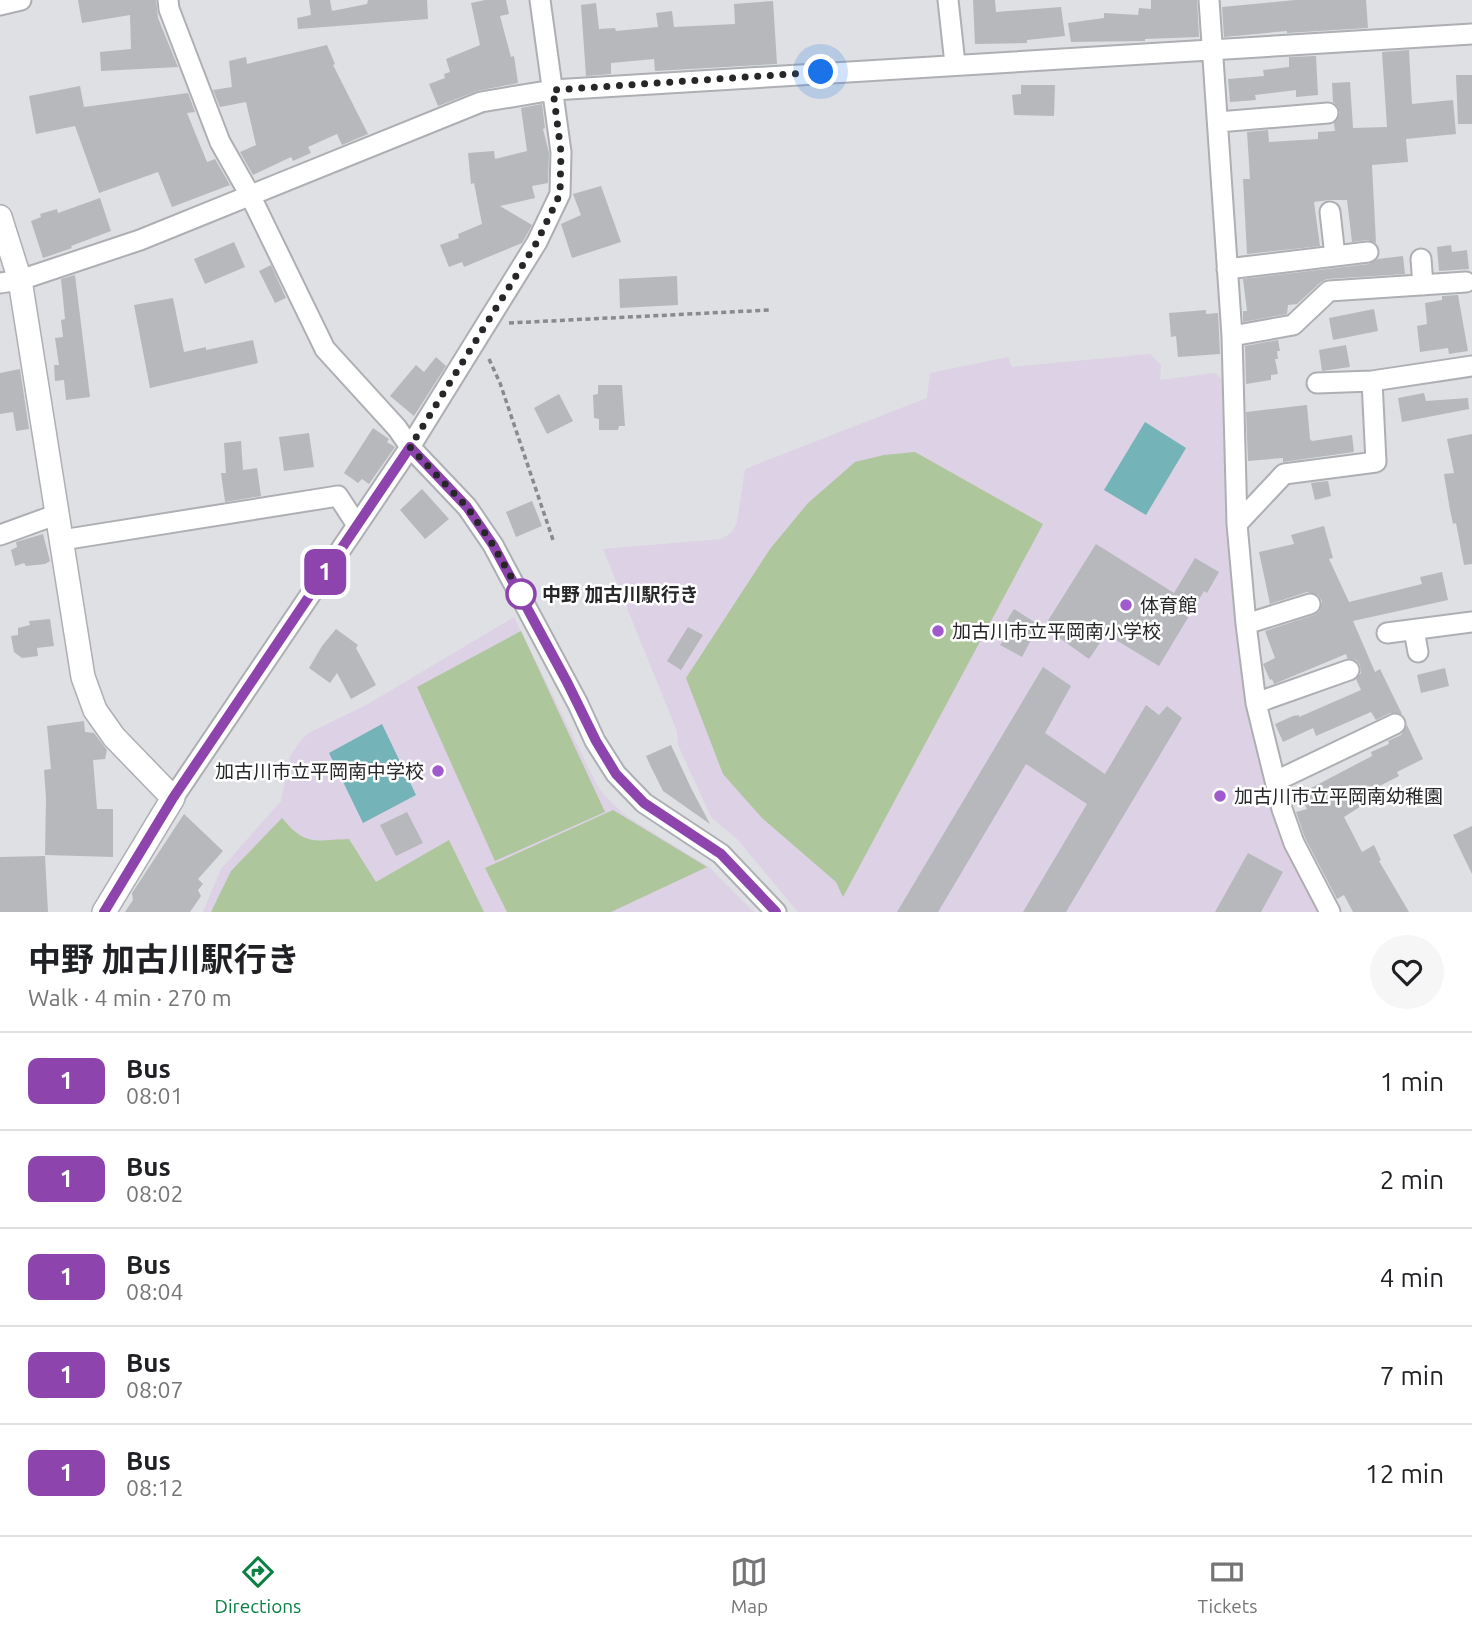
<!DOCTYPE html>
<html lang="en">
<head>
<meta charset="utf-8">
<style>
  body { margin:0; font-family:Ubuntu,"Noto Sans JP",sans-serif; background:#f6f6f6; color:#202124; height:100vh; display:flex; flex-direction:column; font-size:26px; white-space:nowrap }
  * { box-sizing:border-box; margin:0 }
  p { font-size:23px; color:#757577 }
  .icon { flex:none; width:38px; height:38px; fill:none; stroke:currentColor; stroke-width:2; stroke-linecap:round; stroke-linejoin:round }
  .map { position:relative; height:912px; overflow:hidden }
  .side { display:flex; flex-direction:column; background:#fff; flex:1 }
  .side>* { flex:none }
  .badge { padding:0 14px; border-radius:10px; font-size:24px; line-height:46px }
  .you { position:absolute; width:35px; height:35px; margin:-18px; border:5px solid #fff; border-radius:50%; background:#1a73e8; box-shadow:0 0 0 10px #1a73e833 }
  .map>.badge { position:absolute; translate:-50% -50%; box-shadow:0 0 0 4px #fff }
  .round { display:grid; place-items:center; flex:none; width:74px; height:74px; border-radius:37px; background:#f6f6f6 }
  .summary { display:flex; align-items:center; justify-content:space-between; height:119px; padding:0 28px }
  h1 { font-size:33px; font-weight:700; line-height:52px }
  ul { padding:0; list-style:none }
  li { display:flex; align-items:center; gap:21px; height:98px; padding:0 28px; border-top:2px solid #e0e0e0 }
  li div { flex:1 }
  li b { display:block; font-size:26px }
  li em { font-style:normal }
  li .badge { min-width:77px; font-weight:700; text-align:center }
  .tab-bar { display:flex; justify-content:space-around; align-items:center; height:98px; border-top:2px solid #e0e0e0; background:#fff; font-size:19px; color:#757577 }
  .tab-bar a { display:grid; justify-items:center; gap:4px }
  .tab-bar .selected { color:#0b8043 }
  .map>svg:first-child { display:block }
  .education { fill:#dcd1e5 }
  .garden { fill:#aec69b }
  .water { fill:#74b3b7 }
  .building { fill:#b6b8bc }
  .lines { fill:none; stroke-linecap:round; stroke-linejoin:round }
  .minor-casing { stroke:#adafb3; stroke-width:23 }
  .tertiary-casing { stroke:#adafb3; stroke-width:26 }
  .path { stroke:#898a8d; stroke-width:3.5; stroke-dasharray:5 3.5; stroke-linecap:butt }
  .minor { stroke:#fff; stroke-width:19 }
  .tertiary { stroke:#fff; stroke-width:23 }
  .line-casing { stroke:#fff; stroke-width:16 }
  .line { stroke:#8e44ad; stroke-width:10 }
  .walk { stroke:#272729; stroke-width:7; stroke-dasharray:0 12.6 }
  .stop-dot { fill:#fff; stroke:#8e44ad; stroke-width:3.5 }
  .poi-dot { fill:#a05ace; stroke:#fff; stroke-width:2.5 }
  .labels { text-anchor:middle; stroke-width:5; stroke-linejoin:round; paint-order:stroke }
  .stop-label { font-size:19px; font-weight:bold; fill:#272729; stroke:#fff; text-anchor:start }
  .poi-label { font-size:19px; fill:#272729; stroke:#fff; text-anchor:start }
</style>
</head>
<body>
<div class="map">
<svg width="1472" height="912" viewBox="0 0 1472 912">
  <rect width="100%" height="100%" fill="#dee0e3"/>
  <path class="education" d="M1150 354 1161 365 1160 380 1215 373 1225 382 1249 709 1322 912H798L737 839 711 817 678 745 677 731 603 549 722 539 732 532 737 522 745 469 927 398 930 373 1008 357 1012 367Z
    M514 617 597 785 605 796 626 816 709 867 754 912H203L221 869 281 801 290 757 301 740 309 733 368 704Z"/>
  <path class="garden" d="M915 452 1043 524 843 897 836 882 762 818 723 774 686 678 770 549 808 503 855 462 884 455Z
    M521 631 605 812 495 861 417 687Z
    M613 810 707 867 611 912H507L485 868Z
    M282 818C306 847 315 840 349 839L376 882 449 840 484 912H211L231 871Z"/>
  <path class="water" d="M1145 422 1186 448 1146 515 1104 490Z
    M382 724 416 795 363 823 329 753Z"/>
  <path class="building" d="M78 0H156L158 18 178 67 101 71 100 52 131 49 130 15 82 23Z
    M309 0H330L332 11 367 4 368 0H427L428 19 298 29 297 18 311 15Z
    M485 0H506L509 14 500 16 511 57 514 56 518 83 477 91 438 106 429 84 445 78 444 74 450 72 446 59 480 45 471 3Z
    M973 0H995L996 12 1061 7 1065 36 1027 40V43L975 44Z
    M1151 0H1197L1199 37 1145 39V41L1071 42 1068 23 1104 18V13L1138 15 1139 8 1151 9Z
    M1295 0H1366L1368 28 1287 33V31L1224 37 1222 7Z
    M773 1 777 64 655 71 654 59 611 63V74L586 76 581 5 596 3 599 29 615 28 616 31 658 27 656 13 672 11 674 27 735 24 734 4Z
    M327 45 335 64 333 65 368 134 342 145 337 134 308 147 311 153 293 161 291 157 253 175 240 152 256 145 246 102 220 107 213 90 232 87 229 61 246 57 247 64Z
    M1409 50 1412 104 1453 100 1456 134 1406 139 1408 162 1372 165 1376 243 1367 240 1352 242 1347 200H1329L1314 202 1320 246 1247 254 1243 179H1250L1247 132 1268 130 1269 142 1318 139V132L1335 131 1334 123 1340 113 1338 107 1333 102 1332 83 1350 82 1353 128 1387 127 1382 52Z
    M1316 56 1318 95 1296 97V90L1255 95 1256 100 1230 102 1228 79 1264 76 1263 70 1289 67V57Z
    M1456 75H1472V124H1458Z
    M1021 85H1055L1054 116 1014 115 1012 95 1021 94Z
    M80 86 84 107 188 93 195 112 187 113 207 162 215 159 230 185 172 207 158 172 99 193 75 126 36 134 29 96Z
    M542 104 545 128 543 129 549 153 548 183 532 186 535 198 500 206 532 225 526 236 522 243 464 267 462 262 449 267 440 245 459 238 458 234 482 224 474 183 471 184 468 153 494 151 495 159 527 151 521 108Z
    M601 186 621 242 572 258 561 224 581 215 573 194Z
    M100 198 111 231 71 246 72 248 43 258 31 221 41 217 40 214 57 209 58 213Z
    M234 242 245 267 205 284 194 259Z
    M1451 245 1452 252 1467 250 1469 269 1439 271 1437 247Z
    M1403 256 1405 274 1327 279 1321 282 1297 304 1288 305 1287 314 1243 322V311H1247L1243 279 1369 264 1378 259Z
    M271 265 286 298 275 303 259 271Z
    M75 275 90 397 66 400 64 380 55 381 54 365H59L55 338 63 337 61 320 65 319 61 279Z
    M677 276 678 305 620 308 619 279Z
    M1458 295 1468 351 1449 354 1448 348 1420 352 1417 326 1427 324 1425 303 1442 300V296Z
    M173 298 184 352 206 347V350L253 340 258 363 150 388 134 305Z
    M1374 309 1378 331 1333 340 1329 318Z
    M1206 310V314L1218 313 1220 354 1178 357 1176 336 1171 337 1169 313Z
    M1278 340 1280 351H1277L1278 359H1275L1278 374 1271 375V380L1246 384 1245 346Z
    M1346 345 1350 367 1322 371 1319 350Z
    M436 357 446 366 414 416 390 396 416 365 424 372Z
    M20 369 29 429 16 431 13 412 0 414V373Z
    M598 385H622L625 426H619L618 430H599V419L594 418 593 395 598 394Z
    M1424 393 1426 401 1468 398 1469 409 1402 422 1398 398Z
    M559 394 573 421 547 434 534 408Z
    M1307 405 1310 439 1312 441 1352 435 1354 452 1283 462V458L1248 461 1246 412Z
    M373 428 389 439 387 442 395 447 369 484 362 479 358 483 344 473Z
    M309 433 314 467 284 471 279 437Z
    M1472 434V564L1464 565 1456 523 1453 524 1450 510 1444 474 1454 473 1447 439Z
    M241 441 243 470 257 468 261 496 225 502 221 473H226L224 443Z
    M1328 481 1331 496 1315 500 1311 483Z
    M422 489 449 519 425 539 400 510Z
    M532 501 542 526 516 537 506 512Z
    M1324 526 1333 558 1329 559 1349 602 1422 584 1420 577 1442 572 1448 600 1353 621 1375 672 1380 669 1402 714 1390 713 1376 720 1371 712 1316 736 1313 728 1283 742 1275 724 1293 716 1299 715V717L1361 690 1356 679 1361 673 1360 665 1356 660 1347 658 1346 654 1274 684 1272 679 1270 680 1263 664 1275 658 1265 631 1314 615 1319 612 1322 601 1318 595 1307 592 1270 604 1259 552 1294 544 1291 535Z
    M43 534 50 561 45 564 26 566 24 563 15 566 11 550 17 547 16 542Z
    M1096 544 1174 593 1195 558 1219 572 1207 593 1204 591 1159 666 1106 634 1089 659 1044 627Z
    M1014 609 1039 625 1022 657 1000 645 1005 639 998 635Z
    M50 619 54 646 37 648 38 656 22 658 14 652 11 636 18 635V628L30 625 29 621Z
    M688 627 703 635 681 670 667 661Z
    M336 629 358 645 356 648 376 685 351 699 337 673 330 683 309 668 322 646Z
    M1043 667 1071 686 1045 733 1105 774 1146 705 1159 715 1167 706 1182 718 1066 912H1023L1087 804 1026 764 938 912H897Z
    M1445 668 1449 686 1421 693 1417 675Z
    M84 721 85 732 94 733 107 750 105 759 93 760 97 809H113V857L45 855 46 798 44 770 51 769 47 726Z
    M1407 725 1423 759 1397 772 1399 776 1364 794 1369 801 1344 817 1362 852 1374 845 1381 860 1379 861 1409 912H1353L1344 895 1337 899 1305 838 1296 812 1307 809 1302 799 1313 793 1311 788 1372 756 1371 752 1389 744 1388 741 1401 735Z
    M671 745 691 788 710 824 663 791 651 767 646 756Z
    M407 812 423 843 396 856 380 825Z
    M184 814 223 851 198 879 203 884 198 890 201 896 190 912H125L133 900 132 893Z
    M1472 826V874L1453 835Z
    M1248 853 1283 872 1261 912H1215Z
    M45 856 48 912H0V857Z"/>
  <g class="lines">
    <g class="minor-casing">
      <path id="minor" d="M168 0 169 9 220 142 250 195 325 349 397 428 410 447 467 507 493 545 578 704 595 741 616 774 644 803 721 854 776 912
        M948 0 955 64
        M1209 0 1232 336 1237 524 1246 624 1256 703 1282 809 1294 843 1330 912
        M0 5 21 0
        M1218 122 1328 113
        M1330 212 1335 256
        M1421 259 1423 285
        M1227 269 1368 252
        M0 283 20 280 140 240 481 102 553 90 1472 34
        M1232 336 1293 325 1329 291 1466 282
        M1317 383 1372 381 1472 366
        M1237 524 1284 474 1376 462 1372 381
        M0 535 58 514
        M62 540 338 496 357 525
        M1246 624 1310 604
        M1414 630 1418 652
        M1387 633 1472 622
        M1256 703 1349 670
        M1276 781 1395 724
        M173 798 410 447 537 242 560 194 561 152 540 0"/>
    </g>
    <g class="tertiary-casing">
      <path id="tertiary" d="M0 217 20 280 83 677 95 710 114 737 173 798 104 912"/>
    </g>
    <path class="path" d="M509 323 770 310
      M489 359 500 383 553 540"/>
    <use href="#minor" class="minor"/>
    <use href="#tertiary" class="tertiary"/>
  </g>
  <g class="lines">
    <g class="line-casing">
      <path id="line" d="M104 912 173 798 410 447 467 507 493 545 567 682 596 741 616 774 644 803 721 854 776 912"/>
    </g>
    <use href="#line" class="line"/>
    <path class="walk" d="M521 594 522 596 493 545 467 507 410 447 537 242 560 194 561 152 553 90 821 72"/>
  </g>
  <circle class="stop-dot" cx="521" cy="594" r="14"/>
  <g class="poi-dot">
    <circle cx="1126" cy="605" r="7"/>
    <circle cx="938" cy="631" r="7"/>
    <circle cx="438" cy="771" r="7"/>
    <circle cx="1220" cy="796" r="7"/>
  </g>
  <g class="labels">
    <g class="stop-label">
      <text x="542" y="601">中野 加古川駅行き</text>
    </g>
    <g class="poi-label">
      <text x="1140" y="612">体育館</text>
      <text x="952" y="638">加古川市立平岡南小学校</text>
      <text x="424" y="778" text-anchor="end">加古川市立平岡南中学校</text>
      <text x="1234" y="803">加古川市立平岡南幼稚園</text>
    </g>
  </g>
</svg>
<div class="you" style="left:821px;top:72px"></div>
<b class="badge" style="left:325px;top:572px;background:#8e44ad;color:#fff">1</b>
</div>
<section class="side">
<div class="summary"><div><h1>中野 加古川駅行き</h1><p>Walk · 4 min · 270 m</p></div><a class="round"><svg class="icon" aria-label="heart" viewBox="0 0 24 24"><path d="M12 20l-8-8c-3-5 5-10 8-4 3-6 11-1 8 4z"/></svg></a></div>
<ul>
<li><span class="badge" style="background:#8e44ad;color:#fff">1</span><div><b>Bus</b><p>08:01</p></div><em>1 min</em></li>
<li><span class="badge" style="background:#8e44ad;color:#fff">1</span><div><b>Bus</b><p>08:02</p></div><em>2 min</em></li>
<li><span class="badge" style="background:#8e44ad;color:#fff">1</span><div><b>Bus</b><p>08:04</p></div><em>4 min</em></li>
<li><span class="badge" style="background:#8e44ad;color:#fff">1</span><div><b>Bus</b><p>08:07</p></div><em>7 min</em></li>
<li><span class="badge" style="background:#8e44ad;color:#fff">1</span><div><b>Bus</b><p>08:12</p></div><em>12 min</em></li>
</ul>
</section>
<nav class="tab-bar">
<a class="selected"><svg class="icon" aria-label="directions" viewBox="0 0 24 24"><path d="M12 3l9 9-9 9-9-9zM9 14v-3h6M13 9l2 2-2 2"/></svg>Directions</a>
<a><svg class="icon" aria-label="map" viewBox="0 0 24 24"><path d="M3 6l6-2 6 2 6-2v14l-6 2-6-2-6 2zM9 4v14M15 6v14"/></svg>Map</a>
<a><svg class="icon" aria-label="tickets" viewBox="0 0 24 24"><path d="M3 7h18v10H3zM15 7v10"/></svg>Tickets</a>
</nav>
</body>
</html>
